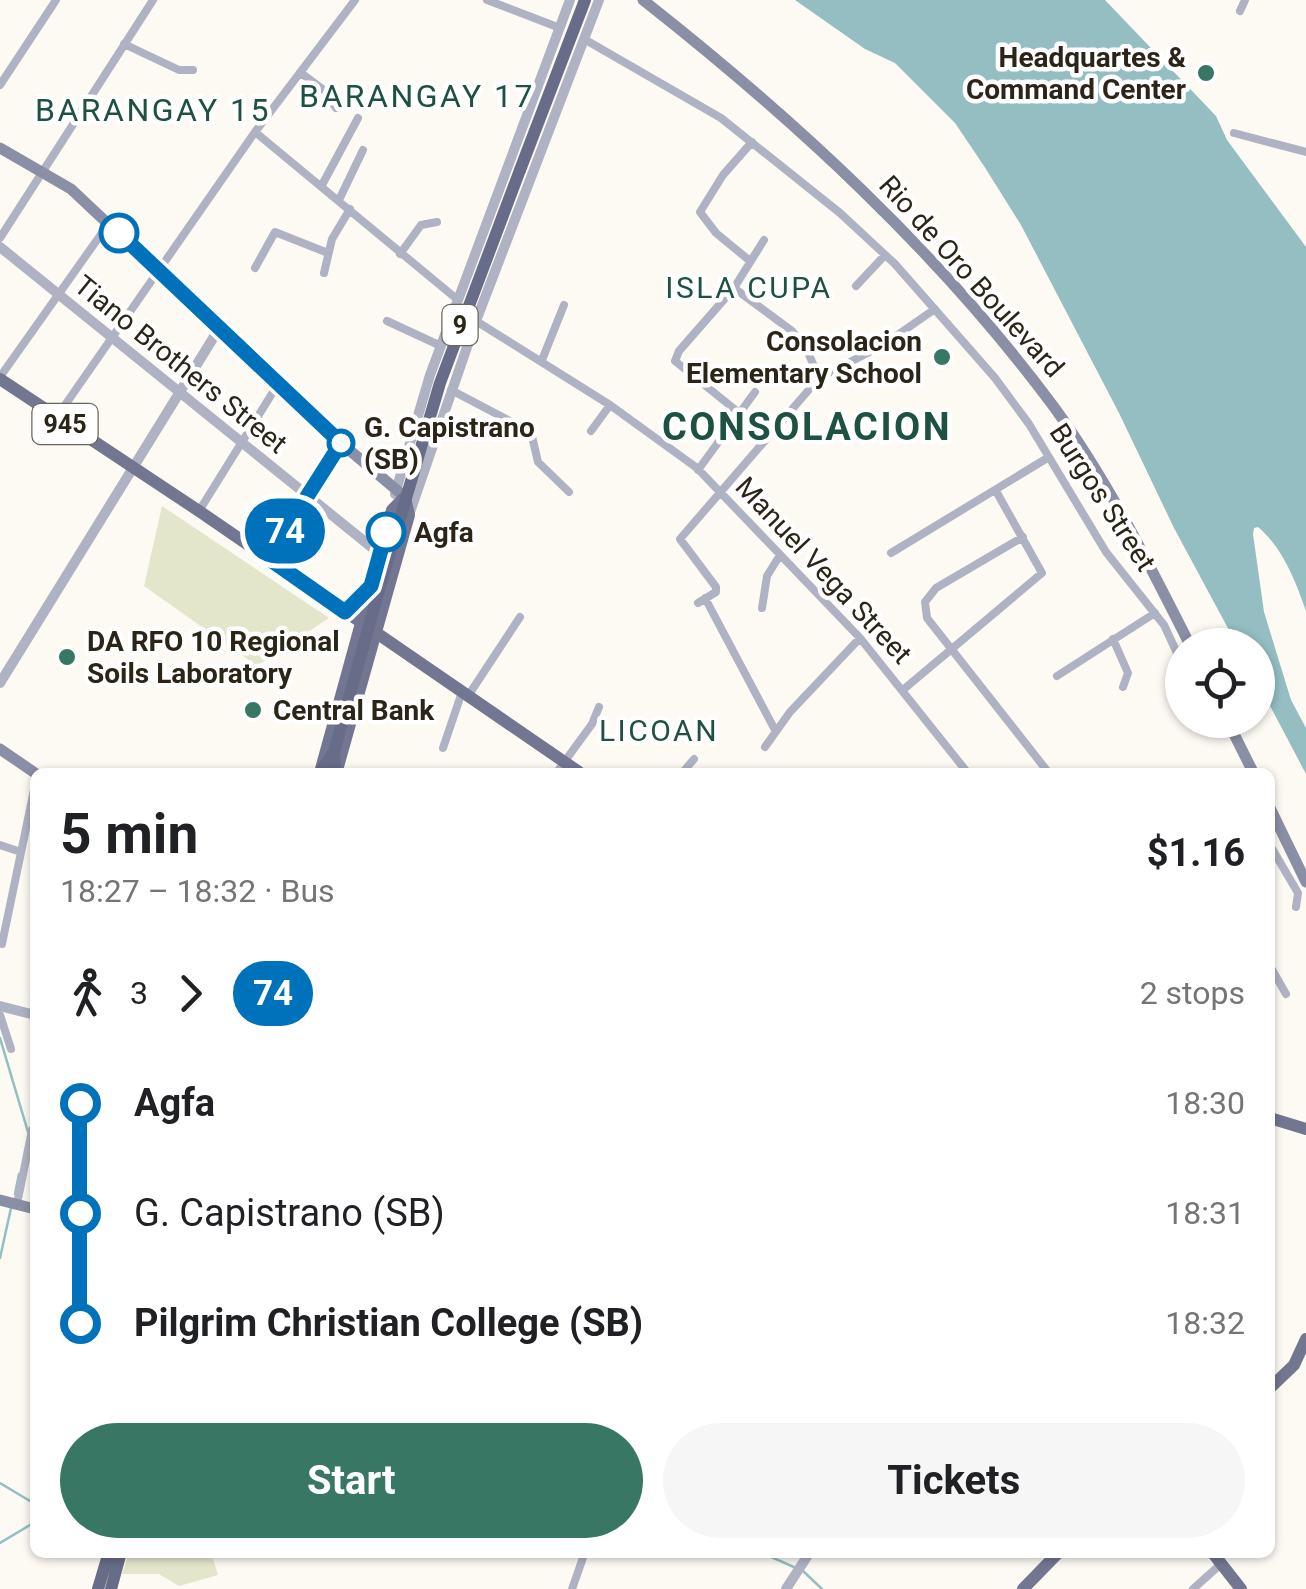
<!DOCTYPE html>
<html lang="en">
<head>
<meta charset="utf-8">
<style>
  body { margin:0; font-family:Roboto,sans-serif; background:#f6f6f6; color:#202124; height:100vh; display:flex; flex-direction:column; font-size:38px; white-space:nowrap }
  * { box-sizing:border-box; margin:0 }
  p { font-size:32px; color:#757577 }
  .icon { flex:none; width:55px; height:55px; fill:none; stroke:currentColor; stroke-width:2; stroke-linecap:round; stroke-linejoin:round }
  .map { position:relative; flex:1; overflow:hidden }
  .drawer { position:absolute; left:30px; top:768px; width:1245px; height:790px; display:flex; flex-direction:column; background:#fff; border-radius:15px; box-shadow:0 2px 8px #0004 }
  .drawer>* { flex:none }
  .badge { padding:0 20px; border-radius:32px; font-size:35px; line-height:65px }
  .controls { position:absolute; left:1165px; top:628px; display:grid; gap:20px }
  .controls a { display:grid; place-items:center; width:110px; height:110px; border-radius:50%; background:#fff; box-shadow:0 2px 8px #0004; font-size:50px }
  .map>.badge { position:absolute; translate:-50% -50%; box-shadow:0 0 0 5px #fff }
  .legs { display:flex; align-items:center; gap:15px; height:110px; padding:0 30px; font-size:32px }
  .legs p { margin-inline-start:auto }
  .head { display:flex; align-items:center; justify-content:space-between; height:170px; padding:0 30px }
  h1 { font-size:55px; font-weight:700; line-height:75px }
  .action { display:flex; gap:20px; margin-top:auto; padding:20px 30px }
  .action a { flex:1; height:115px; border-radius:60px; background:#397765; color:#fff; font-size:40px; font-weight:700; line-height:115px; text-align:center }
  .action a+a { background:#f6f6f6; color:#202124 }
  ul { padding:0 30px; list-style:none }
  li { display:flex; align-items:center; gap:35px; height:110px; font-size:38px }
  li i { display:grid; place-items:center; width:15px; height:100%; margin:0 12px; background:currentColor }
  li i::after { content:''; width:25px; height:25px; margin:-12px; border:8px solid; border-radius:50%; background:#fff }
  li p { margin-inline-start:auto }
  li:first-child i { background:linear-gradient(#0000 50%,currentColor 0) }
  li:last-child i { background:linear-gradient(currentColor 50%,#0000 0) }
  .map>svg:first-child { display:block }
  .green { fill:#e4e6cc }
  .water { fill:#94bec2 }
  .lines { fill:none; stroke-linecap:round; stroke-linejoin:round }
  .stream { stroke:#94bec2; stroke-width:2.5 }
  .minor { stroke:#afb2c2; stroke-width:8 }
  .tertiary { stroke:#afb2c2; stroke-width:10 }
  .secondary { stroke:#8b8fa6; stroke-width:11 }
  .primary { stroke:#727691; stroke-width:12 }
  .trunk { stroke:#676c88; stroke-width:12 }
  .trunk-bridge { stroke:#676c88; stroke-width:12 }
  .line-1-casing { stroke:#fff; stroke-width:22 }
  .line-1 { stroke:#0072bc; stroke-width:15 }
  .poi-dot { fill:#397765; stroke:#fff; stroke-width:4 }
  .stop-1-dot { fill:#fff; stroke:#0072bc; stroke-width:5 }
  .labels { text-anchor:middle; stroke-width:9; stroke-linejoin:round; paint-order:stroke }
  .shield { fill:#fff; stroke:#6b665d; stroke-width:2.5 }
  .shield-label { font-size:25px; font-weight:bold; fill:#2c2417 }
  .poi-label { font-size:28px; font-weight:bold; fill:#2c2417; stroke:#fff; text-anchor:end }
  .street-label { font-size:28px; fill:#2c2417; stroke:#fff }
  .stop-label { font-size:28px; font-weight:bold; fill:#2c2417; stroke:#fff; text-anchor:start }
  .neighbourhood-label { font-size:30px; letter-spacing:2.5px; fill:#1f5143; stroke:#fff }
  .quarter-label { font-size:32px; letter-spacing:2.5px; fill:#1f5143; stroke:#fff }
  .district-label { font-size:38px; font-weight:bold; letter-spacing:2.5px; fill:#1f5143; stroke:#fff }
</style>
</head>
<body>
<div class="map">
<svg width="1306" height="1589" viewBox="0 0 1306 1589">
  <rect width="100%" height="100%" fill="#fdf9f3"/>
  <path class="green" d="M162 506 329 618 257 666 144 586Z
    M211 1552 218 1575 179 1586 159 1574H122L129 1553Z"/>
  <path class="water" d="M795 0H1105L1216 116 1227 140 1306 247V611C1295 580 1283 548 1258 527L1254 528 1253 534 1264 612 1291 700 1306 728V774L1258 683V645H1237L1174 528 1119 413 1021 225 984 166 955 123 895 63 865 49Z"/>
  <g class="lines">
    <path class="stream" d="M0 1038 28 1132
      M15 1194 19 1174
      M0 1258 11 1208
      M0 1483 35 1504
      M0 1543 35 1522
      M760 1552 796 1568
      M803 1571 822 1589"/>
    <path class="minor" d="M487 0 560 28
      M1240 11 1245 0
      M584 39 721 118 840 213 895 264 995 378 1029 424 1106 552 1164 625 1177 653 1173 686
      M124 44 179 70H193
      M301 73 325 91 336 108
      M0 85 56 0
      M255 132 458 300
      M1234 133 1306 152
      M322 185 358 118
      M339 200 363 150
      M0 238 153 0
      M400 254 421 225 437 222
      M750 261 716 233 700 212 723 175 752 142
      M255 268 275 232 328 253
      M324 273 332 239 350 209
      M856 286 885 255
      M734 288 792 331 807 350 819 378
      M387 321 441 346
      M476 321 610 405 697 468 860 638 967 772
      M542 360 564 305
      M0 377 109 223
      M451 390 531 432 538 462 569 492
      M738 412 675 361 679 351 734 288 764 240
      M56 418 255 132 355 0
      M591 431 610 405
      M698 470 755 392
      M199 511 278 384
      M1023 537 936 588 925 602 927 618 1048 772
      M891 553 1049 457
      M268 558 341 443
      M705 598 775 730
      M698 603 716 592V587L680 539 819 378 883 345 935 309
      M762 608 767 576 780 555
      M1113 639 1128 673 1123 687
      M1057 676 1155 613
      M904 689 1042 573 996 491
      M468 696 520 617
      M765 747 790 712 860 638
      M443 748 462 692
      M557 772 592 724 599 707
      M683 772 694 759
      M0 845 21 852
      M1270 845 1298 893 1296 907
      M2 944 35 785
      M1270 966 1286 994
      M0 1015 11 1049
      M17 1204 32 1130
      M572 1589 585 1552
      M1193 1589 1221 1564"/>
    <path class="tertiary" d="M0 247 380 554
      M395 494 430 375 570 0
      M409 515 476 321 599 0
      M0 683 220 327
      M0 1006 35 1015
      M786 1589 810 1552"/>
    <path class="secondary" d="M643 0C794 119 939 252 1054 407 1108 481 1149 564 1190 645
      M0 148 71 189 341 443 405 497
      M1227 720 1253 772
      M0 749 35 773
      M1270 808 1306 882
      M0 1200 35 1209"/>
    <path class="primary" d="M0 379 199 511 579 772
      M321 769 392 510 405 497
      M337 770 409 515 405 497
      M1270 1118 1306 1129
      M1270 1388 1294 1365 1306 1339
      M1212 1552 1241 1589
      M1023 1589 1059 1552"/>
    <path class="trunk" d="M381 583 440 383 520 170
      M320 772 334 752
      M335 772 334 752 353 683
      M98 1589 109 1552
      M111 1589 121 1552"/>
    <path class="trunk-bridge" d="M520 170 585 0
      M353 683 381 583"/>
  </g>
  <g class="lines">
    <g class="line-1-casing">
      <path id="line-1" d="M119 233 341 443 268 558 345 612 371 586 386 532"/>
    </g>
    <use href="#line-1" class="line-1"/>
  </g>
  <g class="poi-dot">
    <circle cx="1206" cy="73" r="10"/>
    <circle cx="942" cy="357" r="10"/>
    <circle cx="67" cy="657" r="10"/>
    <circle cx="253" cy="710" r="10"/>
  </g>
  <g class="stop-1-dot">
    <circle cx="119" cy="233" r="18"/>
    <circle cx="341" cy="443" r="12"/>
    <circle cx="386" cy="532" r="18"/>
  </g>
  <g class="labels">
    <g class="shield">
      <rect x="442.5" y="305" width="35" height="40" rx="8"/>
      <rect x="32.5" y="404" width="65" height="40" rx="8"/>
    </g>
    <g class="shield-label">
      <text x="460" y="334">9</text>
      <text x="65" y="433">945</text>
    </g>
    <g class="poi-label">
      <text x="1186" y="67">Headquartes &amp;<tspan x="1186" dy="32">Command Center</tspan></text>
      <text x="922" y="351">Consolacion<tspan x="922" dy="32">Elementary School</tspan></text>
      <text x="87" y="651" text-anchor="start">DA RFO 10 Regional<tspan x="87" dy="32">Soils Laboratory</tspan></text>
      <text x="273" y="720" text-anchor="start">Central Bank</text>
    </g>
    <g class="street-label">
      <text transform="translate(972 276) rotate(48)" y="10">Rio de Oro Boulevard</text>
      <text transform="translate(181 364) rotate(39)" y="10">Tiano Brothers Street</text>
      <text transform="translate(1103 497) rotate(57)" y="10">Burgos Street</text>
      <text transform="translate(824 570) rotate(47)" y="10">Manuel Vega Street</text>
    </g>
    <g class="stop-label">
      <text x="364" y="437">G. Capistrano<tspan x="364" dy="32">(SB)</tspan></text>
      <text x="414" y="542">Agfa</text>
    </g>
    <g class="neighbourhood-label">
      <text x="749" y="298">ISLA CUPA</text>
      <text x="659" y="741">LICOAN</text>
    </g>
    <g class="quarter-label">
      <text x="417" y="107">BARANGAY 17</text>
      <text x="153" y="121">BARANGAY 15</text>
    </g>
    <g class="district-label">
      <text x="807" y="440">CONSOLACION</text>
    </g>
  </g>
</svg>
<div class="controls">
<a><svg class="icon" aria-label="locate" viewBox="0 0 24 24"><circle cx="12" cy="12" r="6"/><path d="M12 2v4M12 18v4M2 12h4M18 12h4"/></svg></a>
</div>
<b class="badge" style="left:285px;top:531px;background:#0072bc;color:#fff">74</b>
<section class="drawer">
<div class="head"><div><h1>5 min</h1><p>18:27 – 18:32 · Bus</p></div><b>$1.16</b></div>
<div class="legs"><svg class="icon" aria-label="walk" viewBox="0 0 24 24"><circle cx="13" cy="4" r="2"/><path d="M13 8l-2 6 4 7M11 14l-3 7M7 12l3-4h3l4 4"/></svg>3<svg class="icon" aria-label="forward" viewBox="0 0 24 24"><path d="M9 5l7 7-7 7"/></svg><b class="badge" style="background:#0072bc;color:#fff">74</b><p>2 stops</p></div>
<ul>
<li><i style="color:#0072bc"></i><b>Agfa</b><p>18:30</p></li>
<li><i style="color:#0072bc"></i><span>G. Capistrano (SB)</span><p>18:31</p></li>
<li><i style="color:#0072bc"></i><b>Pilgrim Christian College (SB)</b><p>18:32</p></li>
</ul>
<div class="action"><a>Start</a><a>Tickets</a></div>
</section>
</div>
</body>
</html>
